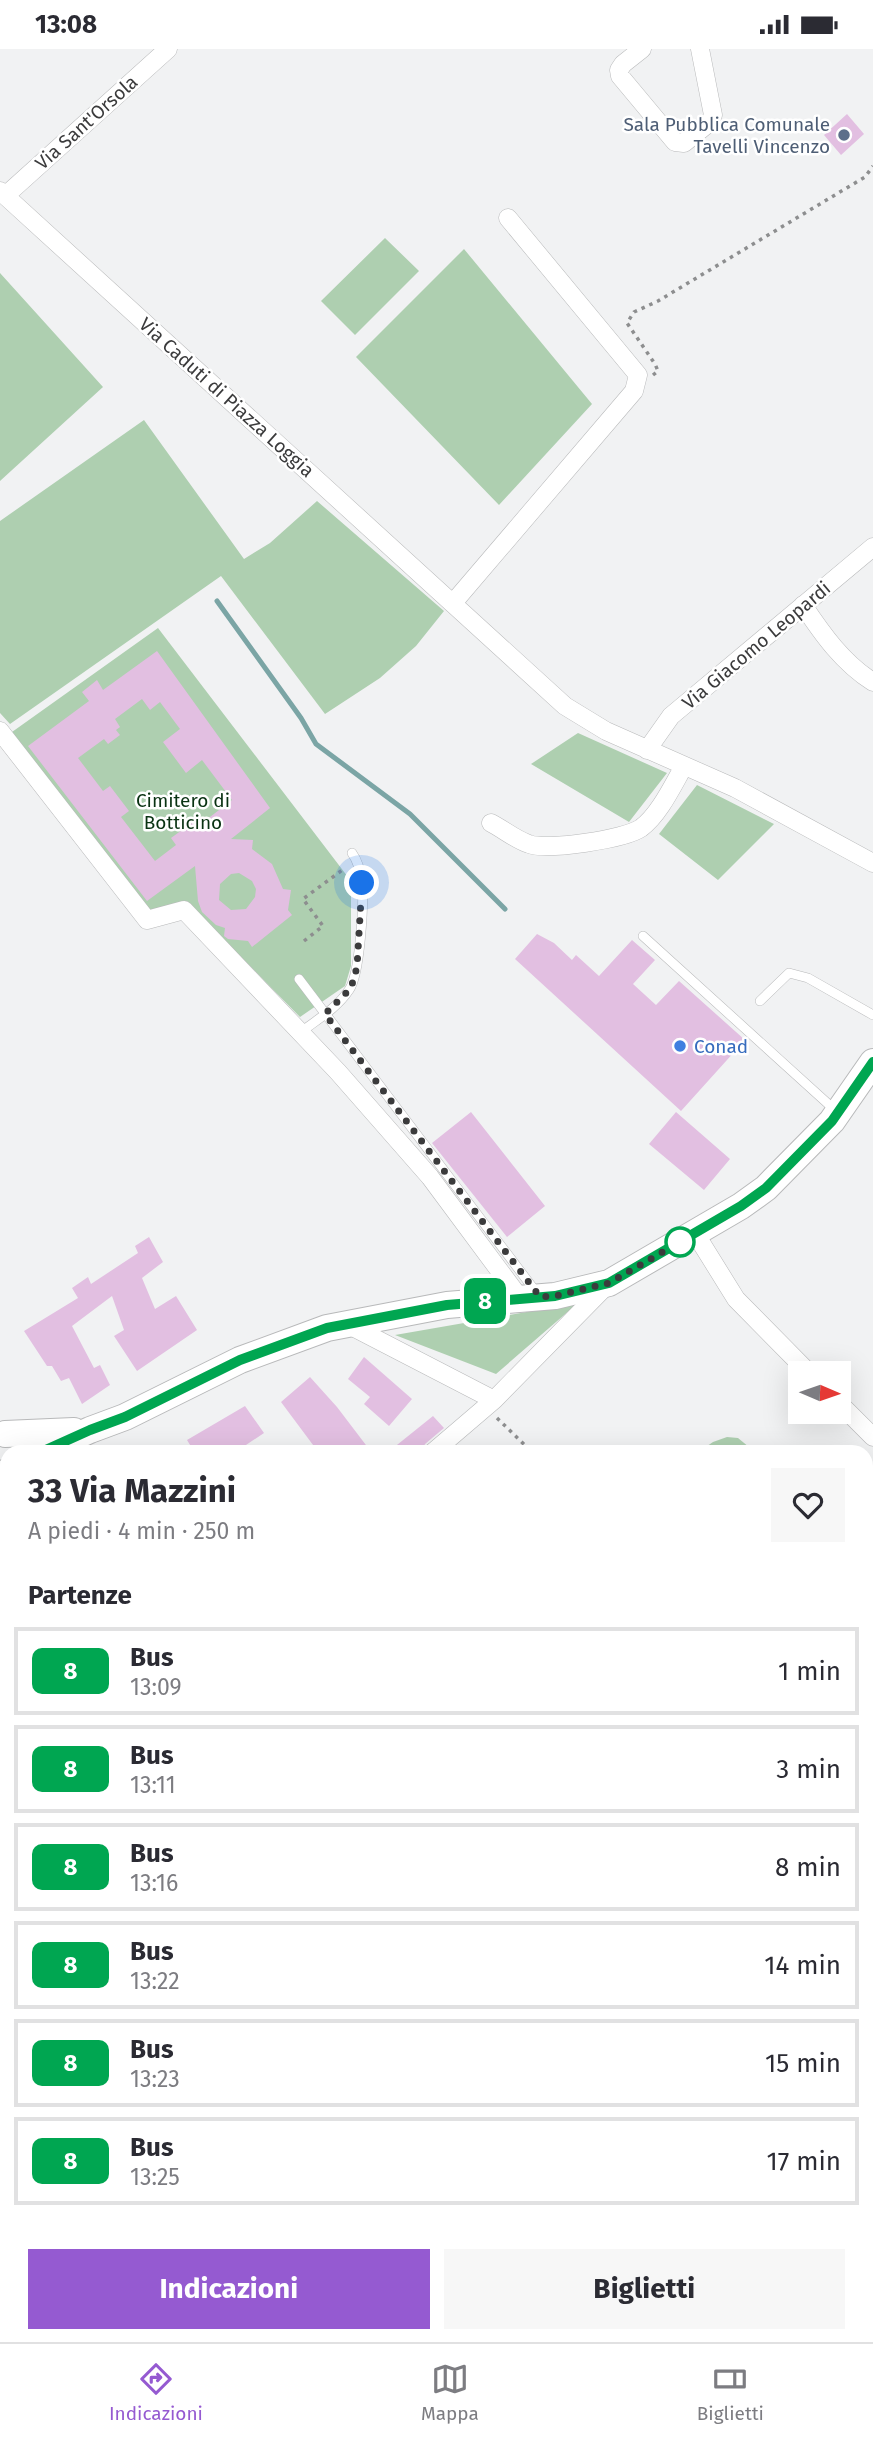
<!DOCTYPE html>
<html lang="it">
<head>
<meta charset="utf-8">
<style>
  body { margin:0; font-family:"Fira Sans",sans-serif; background:#f7f7f7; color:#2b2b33; height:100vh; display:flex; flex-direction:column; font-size:26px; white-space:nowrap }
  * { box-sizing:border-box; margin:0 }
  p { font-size:23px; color:#7c7c81 }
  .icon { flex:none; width:38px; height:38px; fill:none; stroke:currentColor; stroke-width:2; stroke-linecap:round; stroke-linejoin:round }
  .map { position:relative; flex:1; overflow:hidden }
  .side { position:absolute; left:0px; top:1396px; width:873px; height:898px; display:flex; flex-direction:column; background:#fff; border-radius:21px 21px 0 0; box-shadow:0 7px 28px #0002 }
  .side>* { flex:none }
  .badge { padding:0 14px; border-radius:10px; font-size:24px; line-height:46px }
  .needle { width:46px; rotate:92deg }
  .tools { position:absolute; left:788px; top:1312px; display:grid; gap:14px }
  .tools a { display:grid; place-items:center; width:63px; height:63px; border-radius:0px; background:#fff; box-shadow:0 7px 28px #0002; font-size:35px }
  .you { position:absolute; width:35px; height:35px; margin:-18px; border:5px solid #fff; border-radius:50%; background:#1a73e8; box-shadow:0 0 0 10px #1a73e833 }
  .map>.badge { position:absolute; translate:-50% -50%; box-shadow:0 0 0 4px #fff }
  h2 { padding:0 28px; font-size:26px; line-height:63px }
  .round { display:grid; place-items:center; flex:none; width:74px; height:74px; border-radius:0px; background:#f7f7f7 }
  .overview { display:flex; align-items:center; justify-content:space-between; height:119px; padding:0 28px }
  h1 { font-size:33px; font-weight:700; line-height:52px }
  .button { display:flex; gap:14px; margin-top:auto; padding:14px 28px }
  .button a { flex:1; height:80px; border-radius:0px; background:#955ad1; color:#fff; font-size:28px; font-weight:700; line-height:80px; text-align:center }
  .button a+a { background:#f7f7f7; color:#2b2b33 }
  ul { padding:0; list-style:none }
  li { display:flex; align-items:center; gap:21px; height:88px; margin:0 14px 10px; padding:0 14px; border:4px solid #e1e1e2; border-radius:0px }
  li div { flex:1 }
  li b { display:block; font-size:26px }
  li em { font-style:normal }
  li .badge { min-width:77px; font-weight:700; text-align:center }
  .status { display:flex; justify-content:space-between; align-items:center; height:49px; padding:0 35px; background:#fff; direction:ltr }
  .status svg { height:19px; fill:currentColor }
  .tab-bar { display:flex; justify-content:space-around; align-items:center; height:98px; border-top:2px solid #e1e1e2; background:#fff; font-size:19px; color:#7c7c81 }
  .tab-bar a { display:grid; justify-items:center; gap:4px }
  .tab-bar .active { color:#955ad1 }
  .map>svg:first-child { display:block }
  .built { fill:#e5e8f1 }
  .green { fill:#aecfb0 }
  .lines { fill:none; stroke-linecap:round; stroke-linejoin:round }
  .stream { stroke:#7ba5a5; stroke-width:5 }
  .building { fill:#e2bfe1; fill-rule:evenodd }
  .lane-casing { stroke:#b8b9ba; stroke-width:10 }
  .street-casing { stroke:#b8b9ba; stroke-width:19 }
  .secondary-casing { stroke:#b8b9ba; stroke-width:28 }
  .path { stroke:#8d8e8f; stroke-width:3.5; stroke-dasharray:3.5 5; stroke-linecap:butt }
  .lane { stroke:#fff; stroke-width:9 }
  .street { stroke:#fff; stroke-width:18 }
  .secondary { stroke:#fff; stroke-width:26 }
  .line-casing { stroke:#fff; stroke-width:16 }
  .line { stroke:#00a651; stroke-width:10 }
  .walk { stroke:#3b3b3c; stroke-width:7; stroke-dasharray:0 12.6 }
  .service-dot { fill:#5c6f8a; stroke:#fff; stroke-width:2.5 }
  .shop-dot { fill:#3f7fe0; stroke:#fff; stroke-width:2.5 }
  .stop-dot { fill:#fff; stroke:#00a651; stroke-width:3.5 }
  .labels { text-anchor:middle; stroke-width:5; stroke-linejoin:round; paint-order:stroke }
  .street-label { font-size:19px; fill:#3b3b3c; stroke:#fff }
  .service-label { font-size:19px; fill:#4e5e75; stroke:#fff; text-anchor:end }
  .park-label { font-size:19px; fill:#093212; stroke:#fff }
  .shop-label { font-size:19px; fill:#366cbe; stroke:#fff; text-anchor:start }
</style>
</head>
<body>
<div class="status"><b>13:08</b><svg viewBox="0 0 49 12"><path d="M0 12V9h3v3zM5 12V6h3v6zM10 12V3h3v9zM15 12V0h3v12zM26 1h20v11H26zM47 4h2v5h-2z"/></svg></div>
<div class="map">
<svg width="873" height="2293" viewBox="0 0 873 2293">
  <rect width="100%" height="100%" fill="#f1f2f3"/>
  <path class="built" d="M873 1867V2185L866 2184V1871Z"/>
  <path class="green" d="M385 189 419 222 355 286 321 252Z
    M464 200 592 355 499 456 356 308Z
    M0 224 103 338 0 432Z
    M144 371 244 510 270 494 317 452 444 562 416 597 380 629 325 665 221 527 10 675 0 664V472Z
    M158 579 351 832V917L345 937 300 968 189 855 146 867 12 683Z
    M578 684 667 724 629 773 531 715Z
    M697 736 774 775 718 831 659 785Z
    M578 1254 496 1325 395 1286Z
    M727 1388 738 1389 755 1403 697 1404 713 1393Z
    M866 1501 873 1507V1827L866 1832Z"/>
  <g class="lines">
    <path class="stream" d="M217 552 301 669 316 695 410 765 505 860"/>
  </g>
  <path class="building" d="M847 65 864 85 841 106 824 86Z
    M157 602 270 759 231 790 253 791 252 800 272 815 283 840 291 841 288 861 292 866 252 898 248 892 228 890 224 887 225 879 216 876 202 863 198 852 195 817 147 852 28 697 89 652 82 643 97 631 103 641ZM142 650 150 661 160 653 180 680 163 693 186 724 202 711 232 751 197 778 193 773 171 789 176 796 155 812 121 768 129 762 110 737 103 742 78 709 104 690 108 695 120 686 116 681 120 678 115 670ZM239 824 252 832 256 840 255 848 246 860 231 861 219 851 220 835 231 825Z
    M537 885 554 894 572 911 576 906 599 927 632 891 655 911 633 935 656 956 679 932 745 991 681 1062 515 910Z
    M471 1063 545 1157 507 1188 432 1094Z
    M676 1063 730 1110 704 1141 649 1095Z
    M149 1188 163 1213 142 1229 155 1260 176 1247 197 1281 137 1322 114 1287 124 1281 112 1247 72 1277 94 1319 100 1316 110 1336 82 1355 69 1329 61 1332 52 1317H47L24 1282 78 1249 72 1239 88 1228 91 1235 138 1204 135 1197Z
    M364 1308 412 1350 389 1377 364 1355 370 1348 348 1330Z
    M310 1328 337 1358 372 1404H319L281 1353Z
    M245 1357 264 1384 234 1404H195L187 1391Z
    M433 1367 444 1379 425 1395 421 1404H387Z"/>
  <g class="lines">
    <g class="lane-casing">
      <path id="lane" d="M643 887 836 1062
        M299 930 536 1243
        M760 952 789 924 808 929 873 966
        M301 983C318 970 337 959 349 941 360 926 364 854 362 835 361 825 358 812 352 804
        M719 1404H735
        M866 1513 873 1519
        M866 1728 873 1736"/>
    </g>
    <g class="street-casing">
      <path id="street" d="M642 0 623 15 619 21 620 27 675 93 684 94 710 73 713 66 700 0
        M0 142 565 657 606 682 735 739 873 814
        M5 147 168 0
        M453 554 634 342 638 326 508 169
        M803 556C823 586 843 614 873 633
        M0 682 147 871 184 861 338 1023 430 1128 519 1248
        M647 701 671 667 873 498
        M491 774C503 780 516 791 529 795 547 802 625 790 641 779 659 766 673 736 684 717
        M695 1184 736 1250 810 1325
        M347 1275 494 1351 606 1237
        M838 1353 873 1388
        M432 1404 494 1351
        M869 1447 873 1445
        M0 1451 7 1456
        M0 1575 7 1582
        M0 1759 7 1752
        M866 1840 873 1834
        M0 1888 7 1894
        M0 2157 7 2149
        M866 2207 873 2208
        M283 2287 289 2293
        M342 2293 348 2287
        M610 2293 617 2287
        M702 2293 708 2287 712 2293"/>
    </g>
    <g class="secondary-casing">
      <path id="secondary" d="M5 1385 74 1382
        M39 1404 90 1381 125 1368 240 1311 327 1279 447 1256 555 1247 609 1234 741 1157 766 1139 832 1072 873 1013
        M0 1429 7 1423"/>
    </g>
    <path class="path" d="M653 326 658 322 655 315 627 274 634 263 658 252 865 128 873 117
      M304 892 323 877 303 850 345 819
      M497 1369 533 1404
      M866 1549 873 1547
      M866 1704 868 1702"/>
    <use href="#lane" class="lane"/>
    <use href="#street" class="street"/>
    <use href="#secondary" class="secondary"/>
  </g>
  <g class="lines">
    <g class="line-casing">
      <path id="line" d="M39 1404 90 1381 125 1368 240 1311 327 1279 447 1256 555 1247 609 1234 741 1157 766 1139 832 1072 873 1013"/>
    </g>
    <use href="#line" class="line"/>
    <path class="walk" d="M362 834 357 918 351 939 325 965 540 1248 555 1247 609 1234 680 1193"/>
  </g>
  <circle class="service-dot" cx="844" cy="86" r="7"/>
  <circle class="shop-dot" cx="680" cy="997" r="7"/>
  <circle class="stop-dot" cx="680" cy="1193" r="14"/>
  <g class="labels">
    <g class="street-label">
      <text transform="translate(86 73) rotate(-42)" y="7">Via Sant'Orsola</text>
      <text transform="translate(227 348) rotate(42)" y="7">Via Caduti di Piazza Loggia</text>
      <text transform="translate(756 596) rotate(-40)" y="7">Via Giacomo Leopardi</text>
    </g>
    <g class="service-label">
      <text x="830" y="82">Sala Pubblica Comunale<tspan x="830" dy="22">Tavelli Vincenzo</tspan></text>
    </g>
    <g class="park-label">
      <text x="183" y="758">Cimitero di<tspan x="183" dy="22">Botticino</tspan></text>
    </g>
    <g class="shop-label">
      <text x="694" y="1004">Conad</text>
    </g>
  </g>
</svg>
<div class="tools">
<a><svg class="needle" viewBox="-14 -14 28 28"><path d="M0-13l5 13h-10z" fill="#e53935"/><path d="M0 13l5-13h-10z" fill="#7c7c81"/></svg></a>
</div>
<div class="you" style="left:362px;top:834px"></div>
<b class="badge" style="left:485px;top:1252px;background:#00a651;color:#fff">8</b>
<section class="side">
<div class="overview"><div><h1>33 Via Mazzini</h1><p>A piedi · 4 min · 250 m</p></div><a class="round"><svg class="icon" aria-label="heart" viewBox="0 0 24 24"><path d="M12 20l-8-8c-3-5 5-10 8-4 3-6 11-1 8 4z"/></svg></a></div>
<h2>Partenze</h2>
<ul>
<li><span class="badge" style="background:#00a651;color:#fff">8</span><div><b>Bus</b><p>13:09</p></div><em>1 min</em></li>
<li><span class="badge" style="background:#00a651;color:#fff">8</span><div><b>Bus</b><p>13:11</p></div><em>3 min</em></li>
<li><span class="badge" style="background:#00a651;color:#fff">8</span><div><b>Bus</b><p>13:16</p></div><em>8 min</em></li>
<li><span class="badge" style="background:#00a651;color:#fff">8</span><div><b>Bus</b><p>13:22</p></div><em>14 min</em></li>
<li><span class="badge" style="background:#00a651;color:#fff">8</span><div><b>Bus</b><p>13:23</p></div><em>15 min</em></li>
<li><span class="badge" style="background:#00a651;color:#fff">8</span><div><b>Bus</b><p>13:25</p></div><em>17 min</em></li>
</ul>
<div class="button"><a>Indicazioni</a><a>Biglietti</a></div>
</section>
</div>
<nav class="tab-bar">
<a class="active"><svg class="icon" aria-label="directions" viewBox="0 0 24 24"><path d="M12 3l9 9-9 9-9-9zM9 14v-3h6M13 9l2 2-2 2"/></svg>Indicazioni</a>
<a><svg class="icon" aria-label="map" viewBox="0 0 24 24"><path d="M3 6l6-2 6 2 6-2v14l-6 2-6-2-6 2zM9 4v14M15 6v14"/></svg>Mappa</a>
<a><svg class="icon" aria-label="tickets" viewBox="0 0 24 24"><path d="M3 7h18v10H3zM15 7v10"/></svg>Biglietti</a>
</nav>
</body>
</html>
